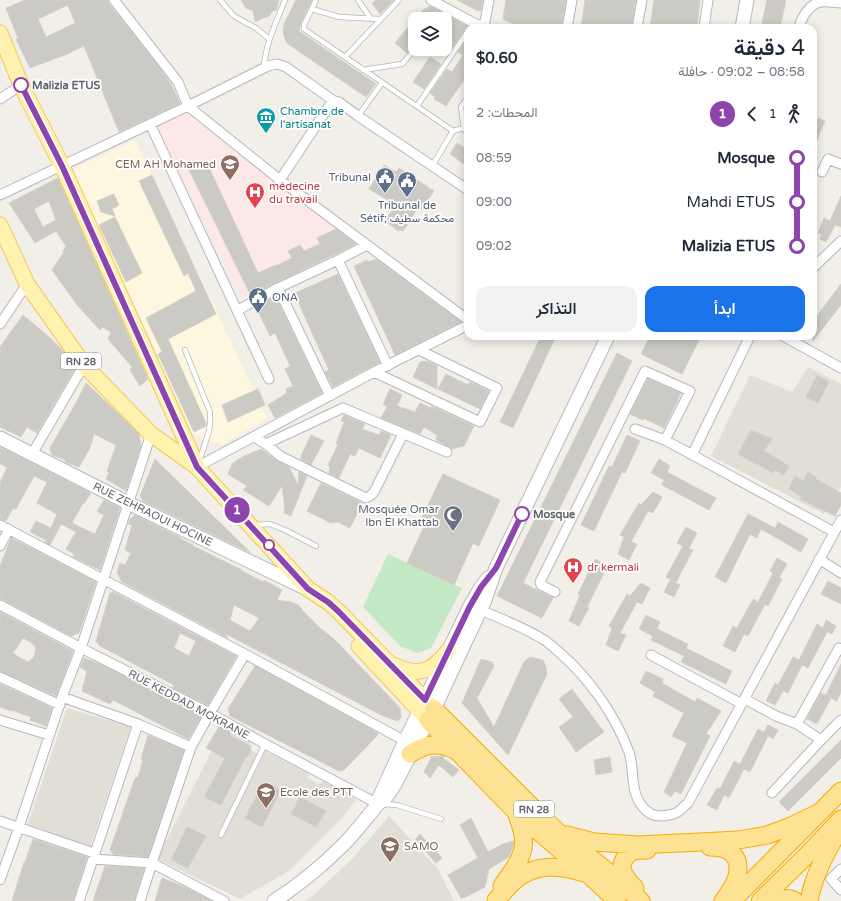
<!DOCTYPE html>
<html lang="ar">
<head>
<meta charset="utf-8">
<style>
  body { margin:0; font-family:"Varela Round",Vazirmatn,sans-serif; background:#f2f2f3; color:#1f2937; direction:rtl; height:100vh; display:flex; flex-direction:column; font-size:15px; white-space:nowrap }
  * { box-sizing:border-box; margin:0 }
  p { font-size:13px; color:#747a83 }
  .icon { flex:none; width:22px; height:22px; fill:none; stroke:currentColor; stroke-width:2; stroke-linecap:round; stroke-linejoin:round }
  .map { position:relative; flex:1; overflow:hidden; direction:ltr }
  .details { position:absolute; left:464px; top:24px; width:353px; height:316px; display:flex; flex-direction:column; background:#fff; border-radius:12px; box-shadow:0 2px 10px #0003; direction:rtl }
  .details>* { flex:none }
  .badge { padding:0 8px; border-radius:13px; font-size:14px; line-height:26px }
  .fabs { position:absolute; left:408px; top:12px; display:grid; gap:8px }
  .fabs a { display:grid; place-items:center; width:44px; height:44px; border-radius:8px; background:#fff; box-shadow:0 2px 10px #0003; font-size:20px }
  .map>.badge { position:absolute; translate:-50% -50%; box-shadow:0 0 0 2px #fff }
  .legs { display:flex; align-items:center; gap:6px; height:44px; padding:0 12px; font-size:13px }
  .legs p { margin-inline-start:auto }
  .summary { display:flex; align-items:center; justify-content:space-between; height:68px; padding:0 12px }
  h1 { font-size:22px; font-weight:600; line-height:30px }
  .button { display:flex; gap:8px; margin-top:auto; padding:8px 12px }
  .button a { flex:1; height:46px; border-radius:12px; background:#1a73e8; color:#fff; font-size:16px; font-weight:600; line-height:46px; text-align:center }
  .button a+a { background:#f2f2f3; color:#1f2937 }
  ul { padding:0 12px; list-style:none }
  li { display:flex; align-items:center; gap:14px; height:44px; font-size:15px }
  li i { display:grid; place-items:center; width:6px; height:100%; margin:0 5px; background:currentColor }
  li i::after { content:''; width:10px; height:10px; margin:-5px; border:3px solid; border-radius:50%; background:#fff }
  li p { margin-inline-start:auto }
  li:first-child i { background:linear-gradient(#0000 50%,currentColor 0) }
  li:last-child i { background:linear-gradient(currentColor 50%,#0000 0) }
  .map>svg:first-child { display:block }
  .commercial { fill:#fef7e0 }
  .education { fill:#e1ded6 }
  .medical { fill:#fce8e6 }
  .green { fill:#c5e8c5 }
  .building { fill:#cccac5; stroke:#d6d1c6; fill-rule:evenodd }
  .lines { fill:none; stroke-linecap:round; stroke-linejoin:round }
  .lane-casing { stroke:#b5b8bc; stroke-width:6 }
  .street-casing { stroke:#b5b8bc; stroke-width:11 }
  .secondary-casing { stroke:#b6babf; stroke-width:15 }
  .primary-casing { stroke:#f2c960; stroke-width:17 }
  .highway-casing { stroke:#f9ab00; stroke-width:19 }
  .lane { stroke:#fff; stroke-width:4.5 }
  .street { stroke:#fff; stroke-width:9 }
  .secondary { stroke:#fff; stroke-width:13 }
  .primary { stroke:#fff2af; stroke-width:15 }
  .highway { stroke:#fde293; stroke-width:17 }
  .line-1-casing { stroke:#fff; stroke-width:9 }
  .line-1 { stroke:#8e44ad; stroke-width:6 }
  .stop-1-dot { fill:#fff; stroke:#8e44ad; stroke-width:2 }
  .labels { text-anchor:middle; stroke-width:3.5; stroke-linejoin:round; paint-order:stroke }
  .shield { fill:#fff; stroke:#8f9295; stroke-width:1 }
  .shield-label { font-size:10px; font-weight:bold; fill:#5f6368 }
  .stop-label { font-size:11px; font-weight:bold; fill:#5f6368; stroke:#fff; text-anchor:start }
  .culture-label { font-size:11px; fill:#0d838f; stroke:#fff; text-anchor:start }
  .education-label { font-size:11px; fill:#785e54; stroke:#fff; text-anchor:start }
  .service-label { font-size:11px; fill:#4e5e75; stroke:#fff; text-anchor:end }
  .health-label { font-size:11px; fill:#be3a42; stroke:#fff; text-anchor:start }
  .worship-label { font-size:11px; fill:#5b616d; stroke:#fff; text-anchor:end }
  .street-label { font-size:11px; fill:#5f6368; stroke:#fff }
</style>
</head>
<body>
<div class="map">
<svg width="841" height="901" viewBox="0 0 841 901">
  <rect width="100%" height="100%" fill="#f1efe8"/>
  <path class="commercial" d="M135 140 267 418 221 445 192 433 145 326 73 178 77 167Z"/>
  <path class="education" d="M808 367 841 384V487L824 514 711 456 750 375 792 392Z
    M67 708 131 727 90 847 28 824Z
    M222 726 251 743 252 751 262 756 265 751 309 774 307 778 320 784 323 781 356 800 342 818 289 871 240 899 157 859 209 756Z
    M389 816 438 869 454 901H305L317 892 354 857Z"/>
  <path class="medical" d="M187 109 362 244 243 302 154 125Z"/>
  <path class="green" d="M388 554 462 588 431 648 417 653 400 646 363 607Z"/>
  <path class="building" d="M25 0H108L109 4 157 64 171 84 180 103 119 132 84 46 65 55 30 68 16 39 18 38 6 8ZM68 5 75 23 46 37 38 19Z
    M241 0H279L276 11 274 10 268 17H265L255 22 253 11 246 8Z
    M296 0H312L301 23 299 31 376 84 366 97 288 44 285 40 283 32 284 24Z
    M376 0H394L380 14 372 3Z
    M457 0H483L481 10 478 11Z
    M506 0H566L561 28H522L503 19Z
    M585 0H636L631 28H581Z
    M654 0H700L697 28H650Z
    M767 0H786L780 28H761Z
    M430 6 469 27 465 29 452 48 445 44V40L451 30 445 27V19H415L423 10Z
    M415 19V43L407 53 395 43Z
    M468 38V74L446 106 434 99 435 97 430 93 447 69 452 72 463 55 458 52Z
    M430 57 441 64 424 89 413 82Z
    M818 118 825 121 813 149V121L817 122Z
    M457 143 468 150V167L450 154Z
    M206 161 258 273 276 265V266L292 258 288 251 300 245 304 251 320 244 317 238 336 229 356 244 275 283 251 296 189 170Z
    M384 165 396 172 399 168 434 191 422 209 418 207 404 230 398 231 388 223 386 219 396 205 369 189Z
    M152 175 216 314 168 339 206 423V426L194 432 158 354 162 352 146 318 196 291 188 273 184 276 139 181Z
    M58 178 148 379 140 386 130 370 132 367 108 339 111 332 102 327 100 330 77 305 52 270 64 252 63 251 66 246 56 231 35 243 9 203ZM49 201 56 220 43 227 34 209Z
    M114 194 119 205 112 209 115 216 101 212 97 201Z
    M841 196V227L835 225 826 242 820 239 822 234 818 233 824 218 830 221Z
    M115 217 142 273 126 282 99 225Z
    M376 259 461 322 395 355 354 266 367 260 368 262Z
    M338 274 380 362 333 387 325 372 329 370 303 313 295 293Z
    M841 284V305L813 341V321Z
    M275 296 322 393 275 418 268 405 287 393 286 389 293 386 285 369 290 366 275 333 270 336 256 307Z
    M23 315 49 337 65 353 75 368 37 433 27 427 21 437 0 427V347Z
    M541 336H556L513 428 500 422Z
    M650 336H701L682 374 641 354Z
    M617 353 632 361 523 583 553 598 542 618 497 596Z
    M427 361 437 366V389L413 377 420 362Z
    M446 374 468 385 470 382 489 391 480 409 438 389Z
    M817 375 829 382 818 403 806 397Z
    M648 379 681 393 664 428 643 418V420L630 414Z
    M86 383 120 415 139 434 141 446 126 491 106 479 109 472 107 471 116 445 94 434 90 448 79 467 65 462 66 460 52 455 50 448 76 403Z
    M258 389 265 405 228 422 222 405Z
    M390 389 402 395 397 406 415 412 420 403 431 408V406L474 426 464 446 452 449 436 440 437 435 424 427 420 434 381 418 387 407 383 404Z
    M344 415 365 424 362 429 379 435 381 431 391 435 380 458 359 448 355 456 350 454 339 478 329 473 330 467 328 465 338 445 336 444 344 422 341 421Z
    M751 430 772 439 764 451 789 466 784 475 775 470 773 473 738 454Z
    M311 435 324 441 311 465 301 459V456Z
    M627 435 640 441 625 473 622 472 594 531 581 525 609 466 612 467Z
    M0 447 91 493 84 504 83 503 72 523 95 534 104 515 97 511 104 500 120 508 100 570 95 567 96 568 73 557 74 554 66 549 76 532 61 524 50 545 45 542 46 540 30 532 36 521 51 528 57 514 37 503 47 482 34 476 16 509 13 508 6 521 0 519V483L7 467 0 464Z
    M261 449 277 461 289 467 298 485 299 472 307 476 291 516 284 513 285 508 282 486 269 506 243 490 247 486 228 474 232 464 242 457Z
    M155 459 251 553 143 501 140 496Z
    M659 459 670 466 667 472 716 498 709 510 662 485 664 480 651 473Z
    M808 472 816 477V479L841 493V505L835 516 800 499 802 497 789 489 795 476 803 481Z
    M443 474 500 500 479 546 473 543 454 585 407 563 426 522 421 519Z
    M321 483 362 503 350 528 338 522 331 523 307 511Z
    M653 492 662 497 653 513 648 511 631 542 637 544 629 560 618 554 624 537 620 535 639 503 641 505Z
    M748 514 775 528 778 522 808 539 801 552 761 529 757 538 750 534 726 583 715 577Z
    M135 515 181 538V539L193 545V546L242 570V571L248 574 263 582 264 580 282 590 277 600 291 602 298 605 302 609V610L320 628 334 639 400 708 401 718 398 721 383 716 226 634 228 638 122 582 117 573 120 563 125 565 131 553 125 550 132 525 128 524 130 519ZM234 605 259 618 250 631 230 620Z
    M686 527 697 533 689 548 693 550 676 582 666 577 683 546 677 543Z
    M11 538 96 582 79 633 71 636 3 600 0 599V566Z
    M777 558 787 564 779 578 782 579 768 606 765 604 748 636 744 634 735 652 723 646 733 626 737 628 753 599 758 602 773 573 770 571Z
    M595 559 608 565 587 607 589 608 579 626 569 621 580 595 578 594Z
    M670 580 680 585 674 597 664 592Z
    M828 581 841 588V604L821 594Z
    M641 583 650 588 642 604 637 602 620 633 626 635 618 651 606 645 612 628 609 626 627 594 630 596Z
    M113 592 236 656V657L208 705 173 688 174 685 100 646 96 641 110 593ZM180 633 196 641 189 656 174 648Z
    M0 612 73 651 56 696 0 671ZM23 638 32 643 36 648 34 657 28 662 20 658 13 653Z
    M646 615 660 622 657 629 688 644 686 648 732 671 726 684 681 662 684 656 651 640 653 636 639 629Z
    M826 620 836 626 832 634 827 632 808 668 802 665 788 693 783 691 775 705 766 701 775 683 778 685 793 657 799 660 817 624 823 628Z
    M530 657 543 660 546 667 547 674 508 755 462 703 481 659 492 662 494 666 477 698 494 727 524 662Z
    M84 658 102 665 202 716 188 739 113 700 110 704 82 691 87 671 80 667Z
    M841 664V692L837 701 826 695Z
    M255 666 378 733 377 736 344 770 339 771 230 716 228 709Z
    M646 671 663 679 662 683 695 702 697 698 721 711 706 734 710 736 681 794 675 791 671 797 664 792 687 743 672 736 684 713 653 696 655 692 640 683Z
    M0 684 52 708 46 726 30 720 31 717 11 710V711L0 707Z
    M572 689 604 732 576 752 559 727 573 717 559 699Z
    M821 693 831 698 817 724 807 719Z
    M768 725 778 730 773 739 768 736 750 772 744 769 729 798 724 795 717 810 707 805 717 788 720 789 734 761 740 764 758 729 764 732Z
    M219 727H223L232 732 230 736 249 745 251 751 247 757H246L221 805 204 797 225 758 206 748Z
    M148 735 184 750 148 857 113 854 110 850 135 778 138 777 143 760 141 759Z
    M841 740V758L788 811 779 802Z
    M443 756 444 757 443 758 459 770 453 777 439 765 430 778 424 772 431 758 430 757Z
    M610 757 612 772 596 775 594 760Z
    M264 781 281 790 262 827 245 818Z
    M300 797 326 811 316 827 291 814Z
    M471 818 488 852 503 844 514 841 513 846 509 857 489 869 485 887 466 897 461 898 448 875 478 858 460 825Z
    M187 827 206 836 188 868 171 860Z
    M420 834 442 858 436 863 415 840Z
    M33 839 87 857 73 901H12L24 862H25Z
    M105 866 144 868 134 901H93Z
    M162 878 187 888 211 901H155Z"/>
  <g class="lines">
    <g class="lane-casing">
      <path id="lane" d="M220 0 233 15 239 19 256 28 269 39
        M316 0 304 25V29L345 57
        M358 0 371 19
        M399 0 345 57 453 131
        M312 9 339 17 380 19
        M264 67C266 42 276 23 285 0
        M363 70 402 64 415 49
        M417 106 468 31
        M358 116 382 83
        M464 128 468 135
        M432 166 453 131 464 128 461 107 468 97
        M185 350 210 412V423L209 431 199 462
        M254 525 270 524 285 530 316 546
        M383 804 397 805 441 819
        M221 835 265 744"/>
    </g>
    <g class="street-casing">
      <path id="street" d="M114 0 178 82 188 106 280 180 468 320
        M431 0 474 23 486 28
        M484 27 489 0
        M567 28 572 0
        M637 28 642 0
        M704 28 708 0
        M799 28C801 18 810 3 821 2 827 1 835 3 841 3
        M0 99 21 85
        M150 124 269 379
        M822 172 828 159 841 164
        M280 180 331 103 334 101 339 102 358 116 468 190
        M0 195 188 106 268 66 277 64 286 67 334 101
        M338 260 388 366
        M813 268 841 241
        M278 288 330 396
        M238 310 278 288 338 260 367 245
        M0 324 27 284
        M783 336 841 368
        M374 372 480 422 497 388 419 350
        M635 429 665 440 834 532
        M254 437 266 444 343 408 447 452
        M266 444 280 456 366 498 370 496 374 492 403 434
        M32 454 84 365
        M692 455 750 336
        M197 467 374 372 468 325
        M0 525 245 654 405 741
        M0 546 9 529
        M819 559 841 573
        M555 592 541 585 540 582 645 371 690 391 665 440
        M0 605 81 648 210 713 265 744 378 804
        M474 609 480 610C503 619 525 628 546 641 551 645 555 649 560 653 589 678 615 715 629 752 635 771 629 797 647 811 654 818 667 816 676 813 680 811 684 806 688 803L841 520
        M651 655 742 704
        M0 677 60 705
        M62 697 138 724 191 747
        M745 699 776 716 797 724
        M0 720 49 735
        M821 740 797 724 839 648
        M772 793 821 740 841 720
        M0 821 94 853
        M93 859 152 863 224 901
        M841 869 831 879 841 890
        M0 880 19 827 62 697 81 648 151 434
        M79 901 138 724
        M140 901 152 863 191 747 210 713 245 654"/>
    </g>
    <g class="secondary-casing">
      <path id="secondary" d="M742 28 747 0
        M0 438 128 503 305 588
        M379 798 405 741 469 608 481 587 488 578
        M274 901C299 885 322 866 344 844 356 832 367 817 378 804 386 799 390 792 395 784L434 709 485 600 496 568 608 336"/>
    </g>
    <g class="primary-casing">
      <path id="primary" d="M0 33 21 85 62 166 197 466
        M0 225 27 284 84 365 151 434 197 467 308 589 328 602 338 611 434 709
        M359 646 428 720
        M393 665C405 671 421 675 433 666 440 662 444 656 449 650"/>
    </g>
    <g class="highway-casing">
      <path id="highway" d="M434 709 537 812 560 834 602 867 641 901
        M428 720 457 751 516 812 588 874 617 901
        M410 754C427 743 439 742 457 751
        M567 835 594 842 638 845 700 842 738 840 767 835 789 827 820 812
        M710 847C728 847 742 855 737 876 735 885 729 893 723 901
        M502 886C507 877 515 869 519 860 528 842 522 829 516 812
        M635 888C630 883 624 876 622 869 621 861 627 853 634 851 638 850 643 850 647 850
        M496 900C502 894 507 888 513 882 534 863 559 865 584 873
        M732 901 841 791
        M760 901 806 856 841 819
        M776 901C783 898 789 897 795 901
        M809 901C814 874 827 851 840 828"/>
    </g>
    <use href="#lane" class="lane"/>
    <use href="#street" class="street"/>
    <use href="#secondary" class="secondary"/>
    <use href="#primary" class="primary"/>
    <use href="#highway" class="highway"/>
  </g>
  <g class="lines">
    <g class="line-1-casing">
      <path id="line-1" d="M21 85 62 166 197 467 308 589 328 602 338 611 425 700 469 608 481 587 496 568 522 514"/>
    </g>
    <use href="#line-1" class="line-1"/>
  </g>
  <defs>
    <g id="museum-pin" transform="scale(1)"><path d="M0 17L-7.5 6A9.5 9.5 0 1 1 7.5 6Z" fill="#0f9aa8" stroke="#fff"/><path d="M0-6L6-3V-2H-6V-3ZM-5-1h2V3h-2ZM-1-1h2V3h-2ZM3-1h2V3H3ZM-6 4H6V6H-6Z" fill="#fff"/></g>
    <g id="school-pin" transform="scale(1)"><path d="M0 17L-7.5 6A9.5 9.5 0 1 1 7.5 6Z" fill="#8d6e63" stroke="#fff"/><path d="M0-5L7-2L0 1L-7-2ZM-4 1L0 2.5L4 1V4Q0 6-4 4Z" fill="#fff"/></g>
    <g id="civic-pin" transform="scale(1)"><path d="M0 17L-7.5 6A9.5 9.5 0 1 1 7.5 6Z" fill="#5c6f8a" stroke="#fff"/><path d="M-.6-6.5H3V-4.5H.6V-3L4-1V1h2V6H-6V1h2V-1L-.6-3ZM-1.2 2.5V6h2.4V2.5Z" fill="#fff"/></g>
    <g id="hospital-pin" transform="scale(1)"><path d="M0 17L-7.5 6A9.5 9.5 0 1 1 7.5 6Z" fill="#e0444e" stroke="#fff"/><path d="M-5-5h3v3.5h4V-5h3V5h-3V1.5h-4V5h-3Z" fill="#fff"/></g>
    <g id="mosque-pin" transform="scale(1)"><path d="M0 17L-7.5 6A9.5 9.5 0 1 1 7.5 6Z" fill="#6b7280" stroke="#fff"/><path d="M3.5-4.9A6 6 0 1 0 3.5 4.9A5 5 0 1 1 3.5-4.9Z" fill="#fff"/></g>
    <g id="university-pin" transform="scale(1)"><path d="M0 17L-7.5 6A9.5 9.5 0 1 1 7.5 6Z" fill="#8d6e63" stroke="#fff"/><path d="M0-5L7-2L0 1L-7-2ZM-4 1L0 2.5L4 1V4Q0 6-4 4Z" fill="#fff"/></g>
  </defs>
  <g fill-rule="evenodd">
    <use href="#museum-pin" x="266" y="117"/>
    <use href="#school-pin" x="230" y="164"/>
    <use href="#civic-pin" x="385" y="177"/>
    <use href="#civic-pin" x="407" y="181"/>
    <use href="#hospital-pin" x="255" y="192"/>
    <use href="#civic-pin" x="258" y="297"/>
    <use href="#mosque-pin" x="453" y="515"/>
    <use href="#hospital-pin" x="573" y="567"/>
    <use href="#school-pin" x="266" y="792"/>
    <use href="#university-pin" x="390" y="846"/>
  </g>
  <g class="stop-1-dot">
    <circle cx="21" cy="85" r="7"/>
    <circle cx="522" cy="514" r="7"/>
    <circle cx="269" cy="545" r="5"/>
  </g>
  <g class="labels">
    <g class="shield">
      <rect x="61" y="353" width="40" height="16" rx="3"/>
      <rect x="514" y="801" width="40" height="16" rx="3"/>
    </g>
    <g class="shield-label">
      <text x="81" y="365">RN 28</text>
      <text x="534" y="813">RN 28</text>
    </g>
    <g class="stop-label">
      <text x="32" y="89">Malizia ETUS</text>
      <text x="533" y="518">Mosque</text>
    </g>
    <g class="culture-label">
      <text x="280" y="115">Chambre de<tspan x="280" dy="13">l'artisanat</tspan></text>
    </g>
    <g class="education-label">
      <text x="216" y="168" text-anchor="end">CEM AH Mohamed</text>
      <text x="280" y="796">Ecole des PTT</text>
      <text x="404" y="850">SAMO</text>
    </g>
    <g class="service-label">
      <text x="371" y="181">Tribunal</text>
      <text x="407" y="209" text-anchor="middle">Tribunal de<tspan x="407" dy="13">Sétif; محكمة سطيف</tspan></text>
      <text x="272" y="301" text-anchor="start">ONA</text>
    </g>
    <g class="health-label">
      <text x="269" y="190">médecine<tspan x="269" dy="13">du travail</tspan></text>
      <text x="587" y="571">dr kermali</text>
    </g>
    <g class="worship-label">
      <text x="439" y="513">Mosquée Omar<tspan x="439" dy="13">Ibn El Khattab</tspan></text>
    </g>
    <g class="street-label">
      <text transform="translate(153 514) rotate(26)" y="4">RUE ZEHRAOUI HOCINE</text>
      <text transform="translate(189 704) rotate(28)" y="4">RUE KEDDAD MOKRANE</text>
    </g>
  </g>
</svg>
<div class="fabs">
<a><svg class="icon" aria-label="layers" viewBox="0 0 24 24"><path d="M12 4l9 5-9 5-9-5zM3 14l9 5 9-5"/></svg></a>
</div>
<b class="badge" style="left:237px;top:510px;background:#8e44ad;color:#fff">1</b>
<section class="details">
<div class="summary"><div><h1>4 دقيقة</h1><p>08:58 – 09:02 · حافلة</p></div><b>$0.60</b></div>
<div class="legs"><svg class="icon" aria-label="walk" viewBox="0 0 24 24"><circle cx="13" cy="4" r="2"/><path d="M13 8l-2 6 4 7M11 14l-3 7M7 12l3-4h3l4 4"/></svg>1<svg class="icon" aria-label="back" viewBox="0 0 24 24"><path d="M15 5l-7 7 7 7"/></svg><b class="badge" style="background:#8e44ad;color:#fff">1</b><p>المحطات: 2</p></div>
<ul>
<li><i style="color:#8e44ad"></i><b>Mosque</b><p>08:59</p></li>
<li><i style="color:#8e44ad"></i><span>Mahdi ETUS</span><p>09:00</p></li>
<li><i style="color:#8e44ad"></i><b>Malizia ETUS</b><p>09:02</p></li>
</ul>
<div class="button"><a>ابدأ</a><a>التذاكر</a></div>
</section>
</div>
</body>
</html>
